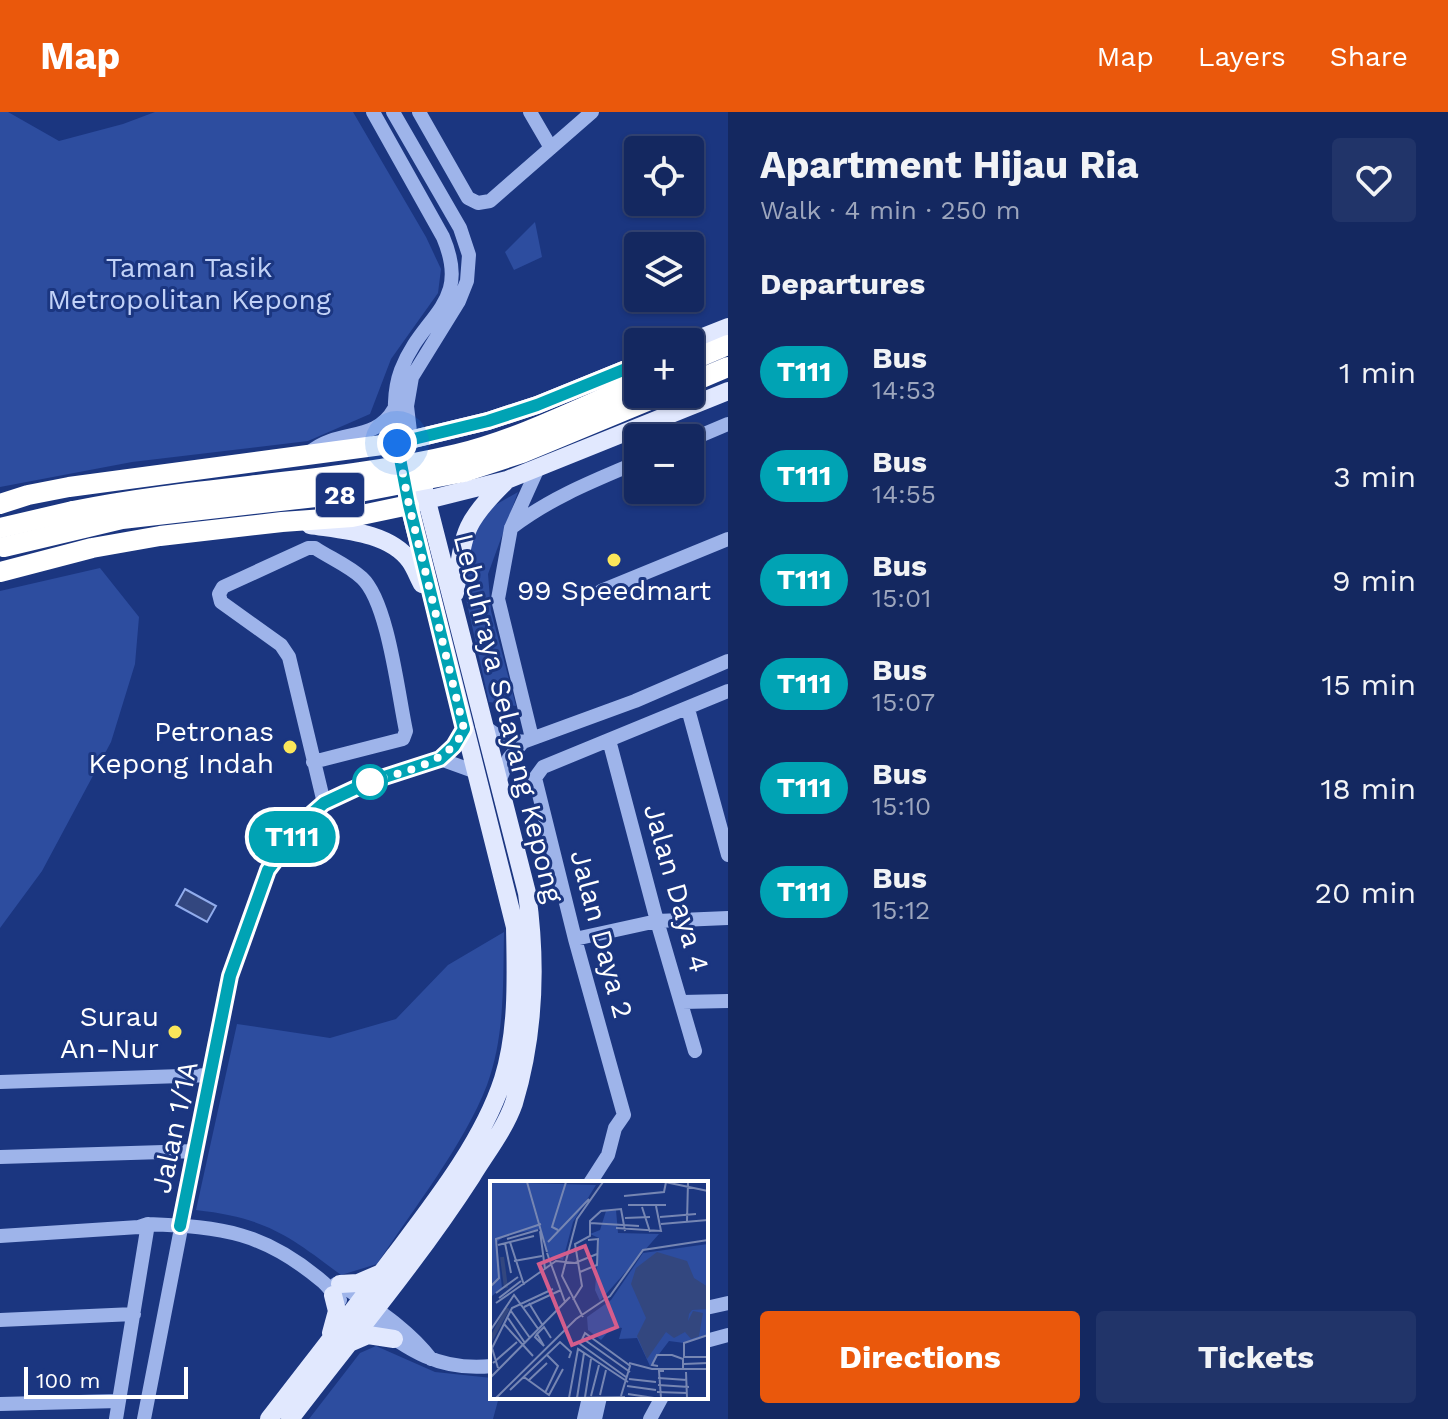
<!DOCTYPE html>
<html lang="en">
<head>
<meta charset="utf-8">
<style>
  body { margin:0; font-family:"Work Sans",sans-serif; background:#213469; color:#f1f3f6; height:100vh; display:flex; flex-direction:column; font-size:30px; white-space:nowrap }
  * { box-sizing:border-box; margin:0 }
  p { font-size:26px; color:#9da6bd }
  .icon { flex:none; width:44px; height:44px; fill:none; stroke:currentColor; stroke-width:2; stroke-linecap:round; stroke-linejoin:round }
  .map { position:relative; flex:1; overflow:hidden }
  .drawer { display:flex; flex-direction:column; background:#142860; width:720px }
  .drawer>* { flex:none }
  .badge { padding:0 16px; border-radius:26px; font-size:28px; line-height:52px }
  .tools { position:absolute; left:624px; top:24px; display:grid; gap:16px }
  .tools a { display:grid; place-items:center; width:80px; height:80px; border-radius:8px; background:#142860; box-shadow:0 2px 6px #0004,0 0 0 2px #334475; font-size:40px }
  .scale { position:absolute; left:24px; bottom:20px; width:164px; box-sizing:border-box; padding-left:8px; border:4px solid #fff; border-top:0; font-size:22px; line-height:28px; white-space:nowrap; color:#fff; -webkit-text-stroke:6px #1b3680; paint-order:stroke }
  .you { position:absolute; width:40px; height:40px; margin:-20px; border:6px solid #fff; border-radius:50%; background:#1a73e8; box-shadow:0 0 0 12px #1a73e833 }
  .map>.badge { position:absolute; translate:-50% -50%; box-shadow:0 0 0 4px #fff }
  h2 { padding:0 32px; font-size:30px; line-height:72px }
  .round { display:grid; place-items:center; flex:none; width:84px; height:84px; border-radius:8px; background:#213469 }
  .headline { display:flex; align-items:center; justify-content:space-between; height:136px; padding:0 32px }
  h1 { font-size:38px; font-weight:700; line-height:60px }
  .button { display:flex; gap:16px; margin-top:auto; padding:16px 32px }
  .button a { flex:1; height:92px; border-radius:8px; background:#ea580c; color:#fff; font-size:32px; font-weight:700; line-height:92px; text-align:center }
  .button a+a { background:#213469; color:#f1f3f6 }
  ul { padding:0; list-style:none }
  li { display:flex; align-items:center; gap:24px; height:104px; padding:0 32px }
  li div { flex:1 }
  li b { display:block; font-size:30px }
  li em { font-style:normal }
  li .badge { min-width:88px; font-weight:700; text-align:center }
  header { display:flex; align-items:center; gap:48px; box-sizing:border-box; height:112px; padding:0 40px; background:#ea580c; color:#fff }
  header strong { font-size:38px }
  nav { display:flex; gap:44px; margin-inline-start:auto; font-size:28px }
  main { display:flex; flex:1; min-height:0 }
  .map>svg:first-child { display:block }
  .green { fill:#2d4d9f }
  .water { fill:#33477f; stroke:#91acec; stroke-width:2 }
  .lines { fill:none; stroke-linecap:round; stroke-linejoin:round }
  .minor { stroke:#9eb4ea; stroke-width:14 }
  .major { stroke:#e1e8fe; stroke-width:18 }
  .highway { stroke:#fff; stroke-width:20 }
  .highway-bridge { stroke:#fff; stroke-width:20 }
  .line-casing { stroke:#fff; stroke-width:18 }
  .line { stroke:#00a3b4; stroke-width:12 }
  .walk { stroke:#fff; stroke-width:8; stroke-dasharray:0 14.4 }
  .poi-dot { fill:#fbe75a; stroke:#1b3680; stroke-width:3 }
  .stop-dot { fill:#fff; stroke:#00a3b4; stroke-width:4 }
  .labels { text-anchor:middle; stroke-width:6; stroke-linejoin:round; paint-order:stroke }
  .shield { fill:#1b3680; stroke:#bbc3d9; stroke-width:2 }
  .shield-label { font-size:26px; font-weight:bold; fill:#fff }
  .park-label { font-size:28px; fill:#c2d2f7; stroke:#1b3680 }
  .poi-label { font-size:28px; fill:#fff; stroke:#1b3680; text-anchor:end }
  .street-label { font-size:28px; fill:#fff; stroke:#1b3680 }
  .inset-river { fill:none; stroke:#33477f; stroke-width:4 }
  .inset-road { fill:none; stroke:#7686b3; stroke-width:2 }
  .view { fill:#d45d8c; fill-opacity:0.15; stroke:#d45d8c; stroke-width:4 }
  .inset-edge { fill:none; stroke:#fff; stroke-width:4 }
</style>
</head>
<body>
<header>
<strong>Map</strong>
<nav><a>Map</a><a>Layers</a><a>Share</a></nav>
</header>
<main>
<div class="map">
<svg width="728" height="1307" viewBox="0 0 728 1307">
  <rect width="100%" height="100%" fill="#1b3680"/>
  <path class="green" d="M0 0H8L59 29 123 12 155 0H353L426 125 441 157 438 181 391 247 370 302 308 329 132 350 0 375Z
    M535 110 542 145 514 158 505 140Z
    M518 380 488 462 491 499 516 594 489 590 463 473 471 426 490 396Z
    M100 456 139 505 135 552 111 630 42 759 0 816V479Z
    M504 820C503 871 505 924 487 973 465 1031 412 1099 377 1152L341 1163C287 1122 265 1106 196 1098L237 912 330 926 396 907 448 853Z
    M376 1234 435 1260 492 1266V1285H499L493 1307H309L360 1241Z"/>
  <path class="water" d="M185 777 216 794 207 810 176 793Z"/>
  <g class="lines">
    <path class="minor" d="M373 0 443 125C472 193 422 202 401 258 392 282 395 306 397 331
      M393 0 460 116 469 143 467 169 459 189 412 265 407 294 411 328
      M419 0 468 86 478 91 490 89 592 0
      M530 0 551 36
      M690 328 728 312
      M310 340C339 316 375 331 394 297
      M511 416C550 386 593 369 638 350
      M601 479 728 427
      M688 597 728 743
      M482 613 498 624 523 630
      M532 626 498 487 511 416 538 356
      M609 628 657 809 695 939
      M440 647 476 660
      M313 650 403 627 406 619C398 582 388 490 362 466 349 454 330 446 315 436H308L223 475 219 482 221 490 281 533 289 545 324 691
      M498 672 509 646 523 630 635 589 728 549
      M575 827 657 809 728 806
      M682 890 728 889
      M0 970 212 963
      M0 1045 196 1039
      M590 1071 608 1043 615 1016 624 1003 575 827 535 666 543 655 728 579
      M0 1124 139 1115 148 1112C223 1115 264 1120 323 1170 329 1175 333 1183 340 1188
      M336 1172H340C371 1194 408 1216 431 1247
      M706 1196 728 1191
      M360 1202C404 1234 434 1260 492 1254
      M0 1208 134 1202
      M706 1229 728 1223
      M0 1292 119 1289
      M116 1307 148 1112
      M144 1307 230 864 268 758 308 705 324 691 369 670 440 647 454 634 464 617
      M584 1307 589 1285
      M595 1307 600 1285
      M650 1307 662 1285"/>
    <path class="major" d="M690 230 728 215
      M415 391 507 368 728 279
      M310 413C342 418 389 420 410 449 415 456 418 465 422 472
      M455 481C464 422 461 413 505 370
      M340 1172 358 1171 379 1162
      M331 1221 337 1199 333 1183
      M347 1232 368 1223 394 1227
      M269 1307C311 1252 354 1198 395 1143 435 1090 483 1029 503 967 518 919 516 865 515 815L409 393 397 331 488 309 537 293 638 252
      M290 1307C351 1227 417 1149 472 1064 486 1041 505 1017 514 991 535 921 537 852 527 781L418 354"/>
    <path class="highway" d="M690 249 728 233
      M690 271 728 255
      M0 392 28 383 69 375 397 331
      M0 416 73 399
      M0 460 92 436 160 424 282 410 352 405 409 393"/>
    <path class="highway-bridge" d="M73 399C200 373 331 372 457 342 519 327 579 296 638 271
      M4 435 122 407 360 380 464 360 522 341 664 282"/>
  </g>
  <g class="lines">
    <g class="line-casing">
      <path id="line" d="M180 1114 230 864 268 758 308 705 324 691 369 670 440 647 454 634 464 617 409 393 397 331 488 309 537 293 638 252"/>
    </g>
    <use href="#line" class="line"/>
    <path class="walk" d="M370 670C399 660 450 653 464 617L409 393 397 331"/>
  </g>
  <g class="poi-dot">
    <circle cx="614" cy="448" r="8"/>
    <circle cx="290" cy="635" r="8"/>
    <circle cx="175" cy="920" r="8"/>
  </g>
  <circle class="stop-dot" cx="370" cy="670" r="16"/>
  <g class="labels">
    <rect class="shield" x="316" y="361" width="48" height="44" rx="6"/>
    <g class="shield-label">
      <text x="340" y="392">28</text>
    </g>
    <g class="park-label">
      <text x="189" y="165">Taman Tasik<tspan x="189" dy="32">Metropolitan Kepong</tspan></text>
    </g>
    <g class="poi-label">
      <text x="614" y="488" text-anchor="middle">99 Speedmart</text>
      <text x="274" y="629">Petronas<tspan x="274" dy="32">Kepong Indah</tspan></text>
      <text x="159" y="914">Surau<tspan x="159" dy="32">An-Nur</tspan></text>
    </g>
    <g class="street-label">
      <text transform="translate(509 606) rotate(76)" y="10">Lebuhraya Selayang Kepong</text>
      <text transform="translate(677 776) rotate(74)" y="10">Jalan Daya 4</text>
      <text transform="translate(602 822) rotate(75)" y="10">Jalan Daya 2</text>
      <text transform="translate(174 1015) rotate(-78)" y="10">Jalan 1/1A</text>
    </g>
  </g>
  <g transform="translate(490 1069)">
    <rect width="218" height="218" fill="#1b3680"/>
    <path d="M0 1 106 4 83 41 73 79 58 75 51 48 16 54 7 61 12 107 2 115ZM126 29 128 52 169 53 110 120 105 109 109 57 100 53 110 49 116 30ZM218 63V153L194 162 179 160 160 185 147 157 129 158 132 147 123 145 111 159 98 149 97 136 121 119 153 72Z" fill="#2d4d9f"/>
    <path d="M167 71 197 80 204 97 218 106V128L202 129 199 133 198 140 203 130 213 132 209 155 201 158 195 151 184 157 176 151 157 178 147 155 156 137 141 103 146 87Z" fill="#33477f"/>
    <path class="inset-river" d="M12 76 16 107M0 160 18 127"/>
    <path class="inset-road" d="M37 1 57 71M175 1 218 10M134 15 174 11 176 1M138 24H176M152 26 160 51M170 36 206 33M135 37 160 36M197 40 198 1M100 42 149 45M171 43 218 39M126 47 171 50 166 25M68 49 62 46 76 1M50 50 55 88M17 58 48 49M20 61 34 104M58 61 99 18M15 62 21 92M8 64 44 55M57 72 75 121M24 80 52 75M90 91 107 84 108 58 98 59M0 106 9 97 6 58 51 43M6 112 28 96M9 117 31 100M83 119 92 105 85 63 100 55V40L111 30 131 28 135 50M6 122 66 80 85 82 107 73M39 122 53 145M34 126 71 109M21 130 40 157M93 136 72 95 87 38 113 1M18 137 35 162M14 143 43 175M0 150 24 114 49 149M47 153 54 165 45 156 47 153 54 146 61 157M218 154 194 162V176H218M92 157 140 191M3 182 27 161M139 182 162 188H218M194 183 218 182M168 185 162 184 167 174H182L193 178V188M8 187 2 167 22 127 63 108M196 191 197 217M34 196 59 214 73 188M0 197 80 116M168 197 197 199M139 198 166 201M38 200 57 182M168 204 199 206M137 205 166 209M20 209 70 161 81 171 79 177M167 211 197 212M55 212 68 185 57 174M138 213 164 217M110 214 116 189M101 215 109 184M131 215 140 185 139 184 95 152 90 163 136 196M95 216 101 178M6 217 86 138 120 115 153 69 218 59M79 217 88 168 138 201M80 217 135 216M87 217 94 172M171 217 169 190H174"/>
    <path class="view" d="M95 65 127 146 82 164 49 83Z"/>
    <rect width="218" height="218" class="inset-edge"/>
  </g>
</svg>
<div class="tools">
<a><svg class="icon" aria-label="locate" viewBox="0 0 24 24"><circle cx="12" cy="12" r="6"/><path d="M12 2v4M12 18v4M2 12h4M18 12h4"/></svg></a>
<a><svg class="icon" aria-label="layers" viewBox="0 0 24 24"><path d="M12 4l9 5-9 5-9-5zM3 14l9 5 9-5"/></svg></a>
<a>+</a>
<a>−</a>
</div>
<div class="scale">100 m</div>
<div class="you" style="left:397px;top:331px"></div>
<b class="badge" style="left:292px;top:725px;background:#00a3b4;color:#fff">T111</b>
</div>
<section class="drawer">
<div class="headline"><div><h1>Apartment Hijau Ria</h1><p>Walk · 4 min · 250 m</p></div><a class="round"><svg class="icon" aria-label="heart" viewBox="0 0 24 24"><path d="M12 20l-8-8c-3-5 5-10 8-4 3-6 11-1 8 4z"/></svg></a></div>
<h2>Departures</h2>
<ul>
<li><span class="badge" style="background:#00a3b4;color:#fff">T111</span><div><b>Bus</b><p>14:53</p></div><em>1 min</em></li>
<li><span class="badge" style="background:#00a3b4;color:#fff">T111</span><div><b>Bus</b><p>14:55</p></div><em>3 min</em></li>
<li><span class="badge" style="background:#00a3b4;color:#fff">T111</span><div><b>Bus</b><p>15:01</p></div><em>9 min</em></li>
<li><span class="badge" style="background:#00a3b4;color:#fff">T111</span><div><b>Bus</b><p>15:07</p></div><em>15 min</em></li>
<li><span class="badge" style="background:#00a3b4;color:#fff">T111</span><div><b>Bus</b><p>15:10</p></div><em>18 min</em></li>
<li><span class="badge" style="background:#00a3b4;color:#fff">T111</span><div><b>Bus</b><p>15:12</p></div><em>20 min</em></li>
</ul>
<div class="button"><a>Directions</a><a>Tickets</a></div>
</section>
</main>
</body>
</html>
